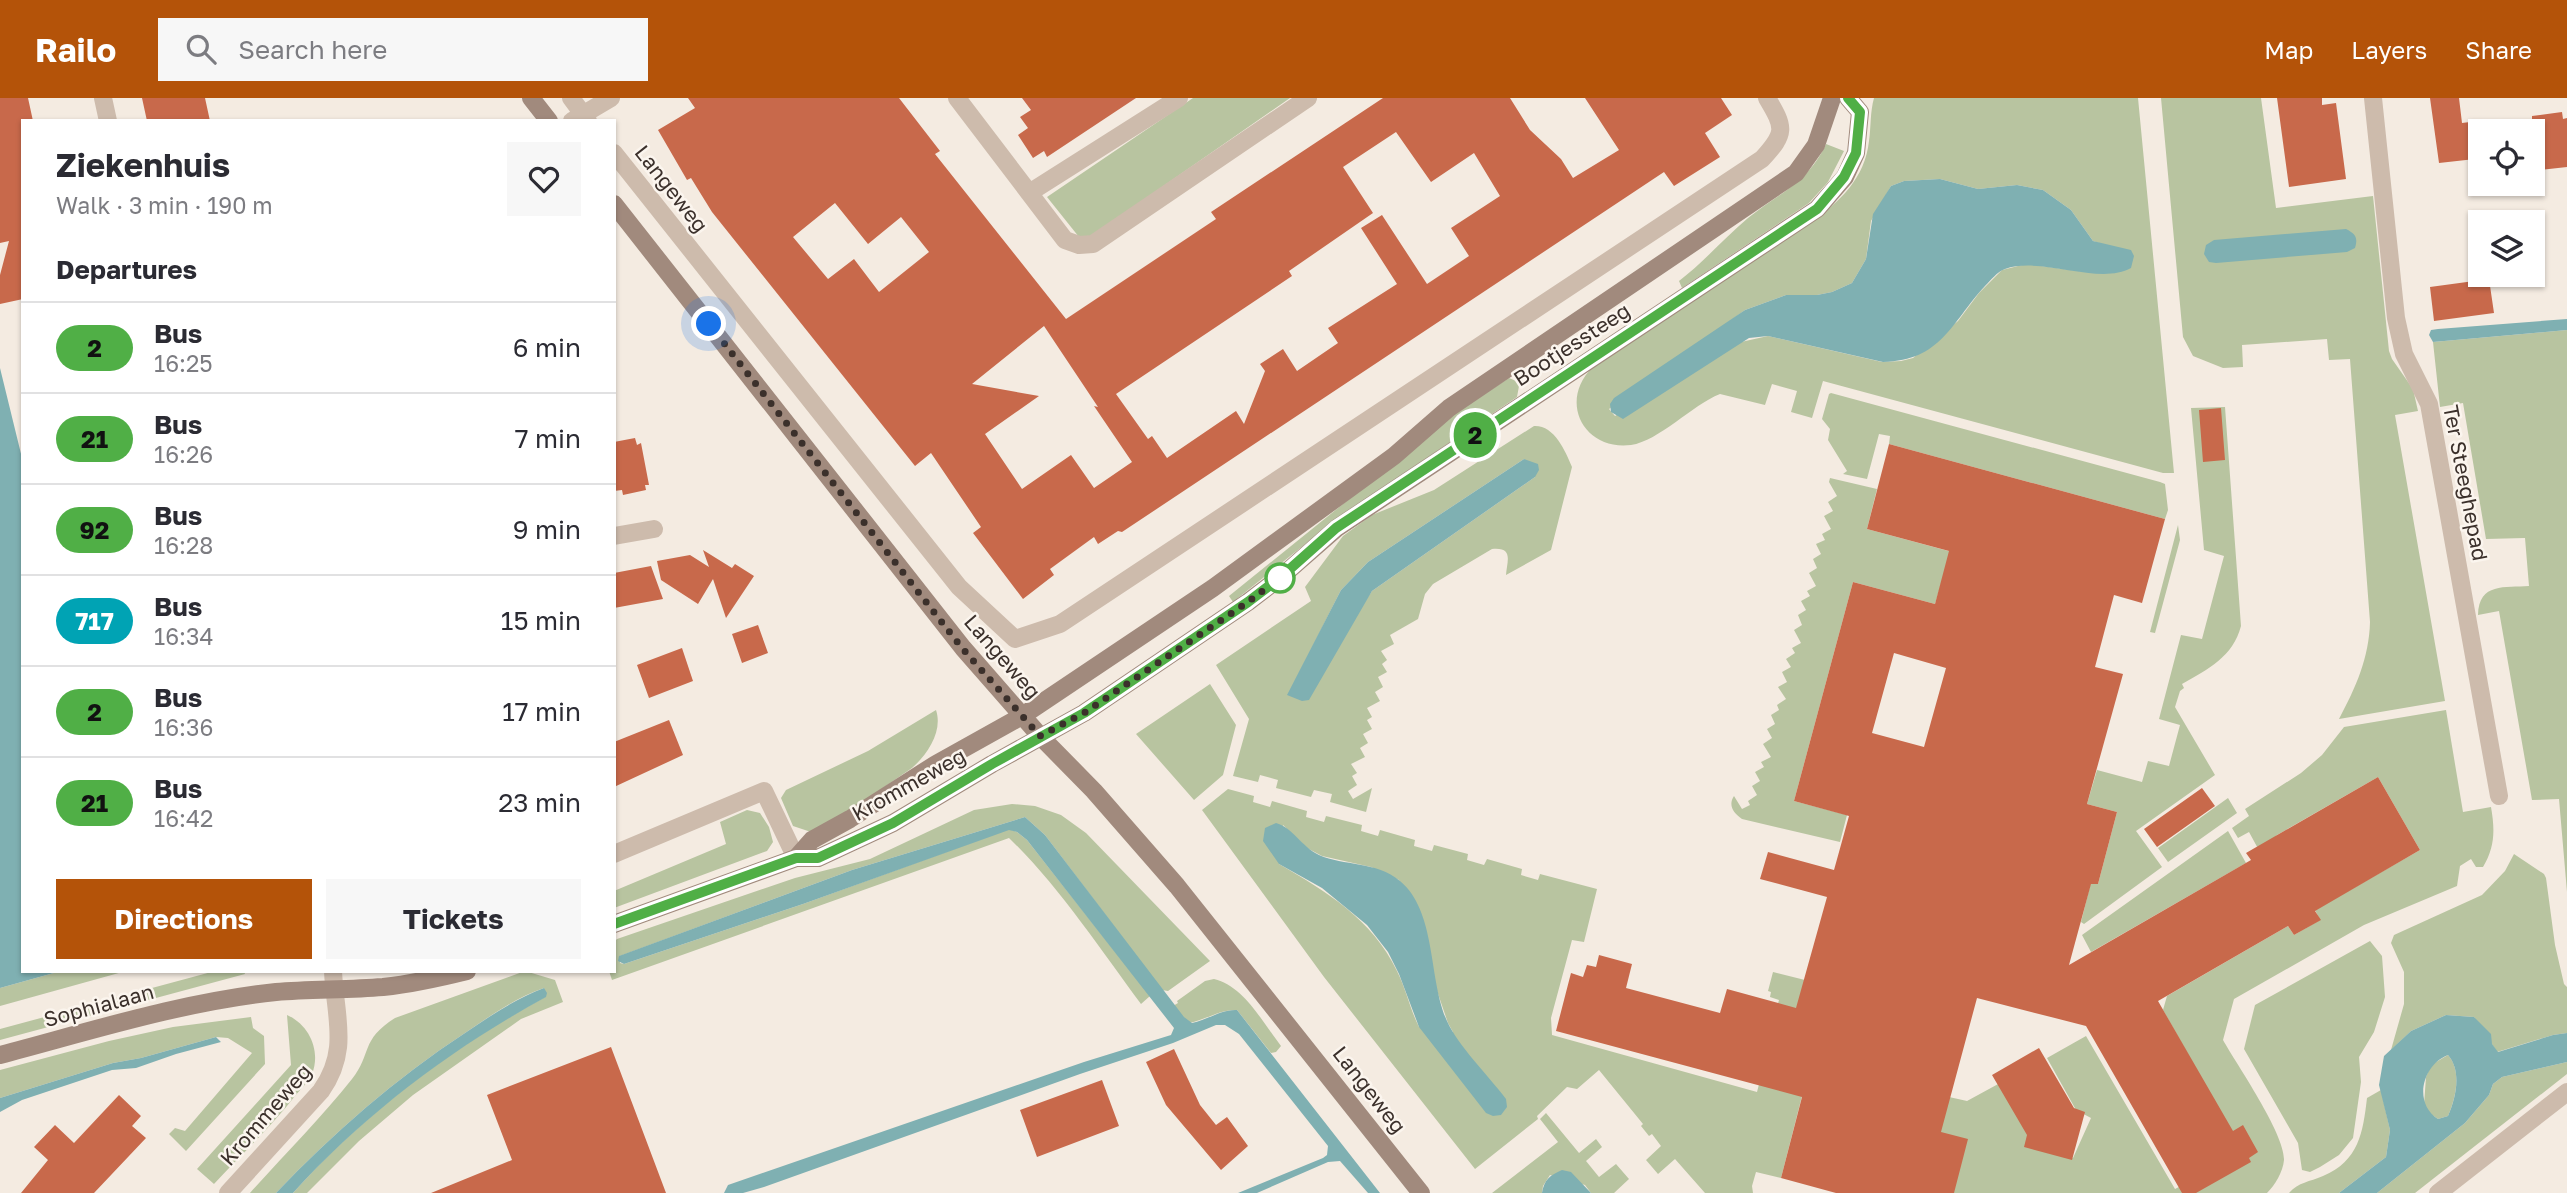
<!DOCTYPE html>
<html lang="en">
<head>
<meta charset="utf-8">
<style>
  body { margin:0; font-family:"Golos Text",sans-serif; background:#f7f7f7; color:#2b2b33; height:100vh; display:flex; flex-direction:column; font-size:26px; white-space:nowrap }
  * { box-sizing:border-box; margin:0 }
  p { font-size:23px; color:#7c7c81 }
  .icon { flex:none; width:38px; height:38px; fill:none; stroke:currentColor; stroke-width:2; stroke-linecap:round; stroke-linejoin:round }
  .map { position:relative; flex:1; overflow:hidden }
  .sheet { position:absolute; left:21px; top:21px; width:595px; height:854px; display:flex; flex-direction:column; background:#fff; border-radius:0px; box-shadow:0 2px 5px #0004 }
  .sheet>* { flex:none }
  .badge { padding:0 14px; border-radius:23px; font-size:24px; line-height:46px }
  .controls { position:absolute; left:2468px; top:21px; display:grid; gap:14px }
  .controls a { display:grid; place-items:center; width:77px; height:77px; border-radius:0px; background:#fff; box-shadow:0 2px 5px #0004; font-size:35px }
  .you { position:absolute; width:35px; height:35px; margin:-18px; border:5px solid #fff; border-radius:50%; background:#1a73e8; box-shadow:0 0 0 10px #1a73e833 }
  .map>.badge { position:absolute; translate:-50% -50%; box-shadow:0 0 0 4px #fff }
  h2 { padding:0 35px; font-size:26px; line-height:63px }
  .round { display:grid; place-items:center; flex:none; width:74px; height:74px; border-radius:0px; background:#f7f7f7 }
  .headline { display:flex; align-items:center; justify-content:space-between; height:119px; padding:0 35px }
  h1 { font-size:33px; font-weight:700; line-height:52px }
  .action { display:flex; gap:14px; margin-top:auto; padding:14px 35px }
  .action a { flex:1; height:80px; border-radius:0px; background:#b45309; color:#fff; font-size:28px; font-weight:700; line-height:80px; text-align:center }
  .action a+a { background:#f7f7f7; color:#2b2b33 }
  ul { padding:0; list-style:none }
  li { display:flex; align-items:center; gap:21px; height:91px; padding:0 35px; border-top:2px solid #e1e1e2 }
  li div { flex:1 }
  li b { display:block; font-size:26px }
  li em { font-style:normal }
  li .badge { min-width:77px; font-weight:700; text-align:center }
  header { display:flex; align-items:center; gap:42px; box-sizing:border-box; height:98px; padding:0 35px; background:#b45309; color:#fff }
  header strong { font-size:33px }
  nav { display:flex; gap:38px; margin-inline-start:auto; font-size:24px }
  .search { width:490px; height:63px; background:#f7f7f7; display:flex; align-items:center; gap:18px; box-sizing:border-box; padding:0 24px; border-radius:0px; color:#7c7c81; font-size:26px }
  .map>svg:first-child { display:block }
  .green { fill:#b8c4a0; fill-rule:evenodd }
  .water { fill:#7fb0b2; fill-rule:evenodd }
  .building { fill:#c8694b; fill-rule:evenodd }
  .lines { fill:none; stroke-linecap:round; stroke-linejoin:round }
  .street { stroke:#cdbbac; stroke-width:18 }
  .secondary { stroke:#a18a7d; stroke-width:18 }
  .line-casing { stroke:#fff; stroke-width:16 }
  .line { stroke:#50af46; stroke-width:10 }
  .walk { stroke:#3b302b; stroke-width:7; stroke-dasharray:0 12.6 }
  .stop-dot { fill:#fff; stroke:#50af46; stroke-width:3.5 }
  .labels { text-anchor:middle; stroke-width:5; stroke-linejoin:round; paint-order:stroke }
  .street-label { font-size:21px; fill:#3b302b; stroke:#fbf5ee }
</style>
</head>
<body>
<header>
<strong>Railo</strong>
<div class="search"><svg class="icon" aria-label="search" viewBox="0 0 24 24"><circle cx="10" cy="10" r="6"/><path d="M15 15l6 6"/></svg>Search here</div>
<nav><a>Map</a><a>Layers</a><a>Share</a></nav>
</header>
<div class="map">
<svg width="2567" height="1095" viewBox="0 0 2567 1095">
  <rect width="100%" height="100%" fill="#f4ebe1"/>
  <path class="green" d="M1193 0H1290L1083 144 1047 99Z
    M1874 0H2138L2174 375H2163L1823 283 1812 320 1791 314 1797 293 1772 286 1765 307 1720 296C1692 307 1659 343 1631 347 1583 353 1558 302 1593 269L1811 124C1840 104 1865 80 1869 43 1871 29 1870 14 1874 0ZM1940 81 1978 91 2017 87 2043 92 2071 112 2093 143 2102 146 2086 174 2026 166 2002 172 1979 195 1958 223 1913 260 1901 263 1882 264 1768 238 1741 244 1615 318 1609 311 1745 212 1786 197H1817L1832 194 1852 185 1866 161 1871 123 1891 88 1904 83Z
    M2161 0H2261L2276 110 2373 98 2389 253 2392 261 2413 291 2418 313 2395 317 2445 603 2339 621C2356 589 2369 560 2370 524L2350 261 2329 262 2327 241 2242 247 2243 269 2223 270 2193 258 2183 239Z
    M1826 46 1844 53 1828 84 1809 105 1682 190 1679 183C1704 164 1724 140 1748 120 1779 95 1808 85 1826 46Z
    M2567 232V794L2559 701 2532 702 2499 513 2478 517C2479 484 2505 490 2529 488L2525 440 2486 441 2463 305 2440 309 2433 244Z
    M1509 280 1516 283 1519 288 1517 299 1334 423 1233 504 1229 498 1457 314Z
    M1831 295 2160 384 2165 386 2168 412 2165 421 1889 346 1890 338 1879 336 1867 381 1843 376 1847 373 1828 342 1830 331 1822 321 1829 296Z
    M2225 309 2241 528C2233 559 2208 571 2182 586L2184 590 2180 593 2175 609 2215 677 2136 733 2162 769 2084 826 2081 824 2091 784 2098 786 2117 714 2087 706 2097 672 2142 684 2148 663 2169 668 2180 627 2159 621 2181 537 2202 541 2224 458 2204 452 2191 310Z
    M1534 328C1554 327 1565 352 1572 369L1551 452 1506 477C1507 463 1514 449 1492 451L1433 486 1425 496 1418 521 1390 537 1394 546 1381 553 1387 562 1382 566 1387 574 1378 579 1383 589 1375 594 1380 603 1367 610 1372 619 1367 622 1372 631 1363 636 1368 645 1360 650 1365 659 1351 666 1357 675 1352 678 1357 687 1348 693 1353 701 1372 690 1366 714 1330 704 1332 696 1314 692 1311 699 1276 690 1278 682 1260 677 1258 684 1233 678 1249 621 1216 567 1311 503 1305 489 1343 438 1372 417 1434 392ZM1524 361 1535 379 1372 493 1358 514 1288 597 1341 492 1368 464Z
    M1830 380 1877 391 1867 431 2004 468 1943 479 1935 506 1853 484 1794 703 1847 717 1840 744 1742 721C1733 715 1728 707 1734 698L1742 711 1750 707 1748 703 1757 697 1752 688 1760 683 1755 674 1764 669 1761 664 1771 659 1763 646 1772 640 1767 631 1775 626 1771 617 1779 612 1777 607 1786 601 1778 589 1787 584 1782 574 1791 569 1786 561 1795 555 1792 550 1801 545 1794 532 1802 527 1798 517 1806 512 1801 503 1810 498 1807 493 1816 488 1809 475 1817 470 1813 461 1821 456 1816 446 1825 442 1822 436 1831 431 1824 418 1833 413 1828 404 1837 398 1829 384Z
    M2178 427 2180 442 2155 535 2150 534Z
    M1210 586 1236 627 1223 677 1194 702 1136 636Z
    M936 612C943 633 928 656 912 670L839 720 811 734 793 728 781 700 786 692 868 653Z
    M2446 612 2463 714 2491 709C2495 732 2495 749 2483 769H2476L2471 761 2460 768 2457 788 2364 827 2234 901 2223 942C2237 967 2285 1036 2284 1062 2283 1074 2275 1087 2267 1095H1941L1935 1035 1949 999 1967 1003 2000 985 2031 1042 2073 1060 2091 1020 2076 1012 2047 960 2086 938 2175 1091 2244 1055 2163 912 2167 898 2288 828 2294 837 2320 822 2315 812 2420 752 2378 679 2277 737 2261 756 2249 734 2238 740 2232 730 2249 718 2245 711 2301 675 2322 657 2344 629Z
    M1228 691 1254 698 1253 704 1270 709 1272 703 1307 713 1306 719 1324 724 1326 718 1362 727 1361 733 1378 738 1380 732 1415 742 1414 748 1432 753 1434 747 1468 756 1467 762 1484 767 1487 761 1522 771 1521 777 1538 782 1540 776 1597 791 1584 844 1572 842 1551 920 1552 937 1757 994 1765 963 1762 962 1779 902 1770 899 1771 894 1768 893 1773 874 1805 882 1802 998 1781 1080 1756 1074 1752 1088 1753 1095H1705L1675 1061 1658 1076 1646 1062 1661 1048 1652 1036 1649 1038 1641 1028 1643 1026 1599 972 1577 991 1567 989 1537 1018 1538 1021 1475 1071 1324 879 1202 712ZM1283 727 1307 750 1322 758 1371 769 1399 782 1448 925 1453 934 1419 929C1410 911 1406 891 1397 873 1372 821 1327 794 1279 766Z
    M2228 700 2237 715 2168 764 2158 750Z
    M1012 706 1035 708 1061 717 1086 735 1210 863 1168 893 1162 892 1045 737 1025 719 852 772 620 858V865L624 866 803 806 1009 731 1017 734 1027 742 1150 898 1141 906C1101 852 1057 786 1009 740L612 882 609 873H614V844L617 841 795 780 870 761 974 712Z
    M747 712 760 715 769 729 773 744 767 753 614 810V793L726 746 720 724Z
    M2228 733 2246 765 2091 854 2082 837Z
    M2514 756 2544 776 2546 780 2555 847 2564 886 2567 889V935L2553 937 2497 954 2474 919 2446 917 2411 933 2391 952 2404 906V874L2391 845 2394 837 2482 797 2505 773Z
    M2370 843 2382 858 2385 899 2374 934 2359 959 2361 984 2353 1040 2339 1057 2320 1069 2310 1074 2302 1072 2298 1045 2244 951 2255 907Z
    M61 873H126L0 908V890Z
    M215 873H244L245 876 0 942V931Z
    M525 873 555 882 563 904 521 921 413 997 359 1043 307 1095H293C365 1015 451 950 545 899L544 890C515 900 490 918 465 935 395 981 333 1035 276 1095H250C284 1057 321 1020 352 981 372 956 360 942 395 920Z
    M1214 881C1244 888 1263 925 1281 948L1276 954 1271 955 1237 912C1221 911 1205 922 1189 925L1173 908 1178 905 1177 903 1205 883Z
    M287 917C310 927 321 954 312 976 308 984 301 991 295 998 271 1029 241 1057 214 1086L197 1071 291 967Z
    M251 919 253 930 264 938 265 966 186 1053 169 1036 175 1030 185 1033 252 955 228 940 216 939 141 960 113 965 0 1000V972L109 943 173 929Z
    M2448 957C2462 973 2456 999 2448 1018L2438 1021 2429 1015 2424 1007 2426 979 2431 967Z
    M2567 964V976L2415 1095H2377L2465 1025 2489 997 2493 986 2502 979Z
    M2381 992 2390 1032 2386 1059 2339 1095H2289C2299 1084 2309 1084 2323 1078 2359 1063 2363 1034 2367 1000Z
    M1546 1015 1579 1055 1596 1041 1602 1049 1586 1063 1599 1079 1616 1066 1629 1081 1614 1095H1591L1585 1087 1550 1077 1543 1088 1542 1095H1492L1558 1044 1540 1021Z"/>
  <path class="water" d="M1940 81 1978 91 2017 87 2043 92 2071 112 2093 143 2131 152 2134 158 2131 170C2099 188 2042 158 2005 171 1997 174 1991 182 1985 188 1950 226 1942 262 1883 264L1768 238 1749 240 1623 321 1611 314 1610 306 1614 300 1745 212 1786 197H1817L1832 194 1852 185 1866 161 1873 116 1891 88 1904 83Z
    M2346 131C2356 136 2358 140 2355 150L2347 154 2216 165 2209 164 2204 156 2206 147 2214 142Z
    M2567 221V232L2433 244 2429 237 2431 232 2438 231Z
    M0 270 23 364V873H61L0 890Z
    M1524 361 1538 366 1539 372 1535 379 1372 493 1309 602 1302 603 1287 597 1341 492 1368 464Z
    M1025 719 1045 737 1184 919 1192 925C1207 922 1222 911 1237 912L1380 1095H1368L1340 1063 1328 1064 1257 1095H1238L1323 1060 1327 1057 1328 1048 1239 936 1225 927H1216L1173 945 1080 976 764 1089 743 1095H724L728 1087 1084 964 1171 937 1174 930 1027 742 1017 734 1009 732 803 806 624 866 618 863 619 858 852 772Z
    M1276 725C1292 729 1302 749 1319 757 1344 768 1376 763 1400 783 1437 814 1428 881 1447 923 1458 948 1489 978 1506 1001L1507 1009 1501 1017 1493 1018 1486 1015 1419 929 1399 876 1388 854 1367 827 1322 790 1279 766 1263 743 1265 730Z
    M544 890 547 895 546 899C451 951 366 1015 293 1095H276C333 1035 395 981 465 935 490 918 515 901 544 890Z
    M2446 917 2474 919 2491 936 2492 946 2498 954 2553 937 2567 935V964L2502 979 2493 986 2489 997 2465 1025 2377 1095H2339L2386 1059 2390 1032 2379 987 2384 958 2411 933ZM2448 957C2462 973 2456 1000 2448 1018L2438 1021C2413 1005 2422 967 2448 957Z
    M216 939 221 944 176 956 136 970 112 972 22 1002 0 1014V1000L113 965 141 960Z
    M1562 1072 1571 1074 1591 1095H1542C1544 1082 1550 1077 1562 1072Z"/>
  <path class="building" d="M0 0H28L33 23H23V201L0 206V177L9 143 0 145Z
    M142 0H205L210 23H147Z
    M688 0H899L940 53 935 56 1066 221 1216 121 1211 114 1383 0H1510L1530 32 1561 61 1573 80 1619 52 1585 0H1721L1732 17 1705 35 1720 59 1674 88 1664 74 1122 434 1118 433 1098 446 1094 439 1050 471 1054 477 1023 501 973 435 981 429 931 355 915 368 712 114 691 80 687 82 658 32 695 10ZM1396 34 1431 84 1474 55 1500 98 1451 130 1469 158 1427 186 1382 117 1361 130 1397 186 1328 230 1338 245 1297 273 1283 251 1260 266 1265 273 1244 326 1236 313 1167 360 1152 338 1148 341 1116 296 1292 178 1289 173 1373 115 1343 69ZM835 105 868 146 901 119 929 154 879 194 854 161 828 181 793 139ZM1044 228 1098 309 1094 308 1132 364 1094 390 1071 357 1022 391 985 336 1039 298 972 286Z
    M1022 0H1136L1047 59 1044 53 1033 60 1018 37 1028 30 1020 19 1031 12Z
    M2277 0H2322V7L2336 5 2346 81 2289 89Z
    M2430 0H2459L2462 25 2470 24 2475 61 2439 65Z
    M2562 14 2563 21 2567 20V69L2532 73V18Z
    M2489 181 2494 215 2434 223 2430 189Z
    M2221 310 2225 362 2203 364 2199 312Z
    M635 340 637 347 641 345 649 387H645L646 392 623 397 622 392 614 393V344Z
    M1889 346 2165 421 2142 505 2114 497 2095 569 2123 576 2087 706 2117 714 2098 786H2091L2069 867 2251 762 2246 755 2378 679 2420 752 2315 813 2321 822 2294 837 2288 828 2158 903 2233 1033 2243 1027 2258 1054 2249 1060 2251 1064 2196 1095H2182L2086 928 1977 900 1941 1034 1968 1041 1954 1095H1836L1781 1080 1802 999 1556 933 1571 875 1583 879 1587 867 1596 869 1599 857 1632 866 1626 890 1720 915 1727 891 1796 910 1827 799 1760 781 1768 754 1834 772 1849 718 1794 703 1853 484 1935 506 1949 453 1867 431ZM1894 555 1946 570 1924 649 1872 635Z
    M703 452 732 470 735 466 754 478 726 520 713 481 698 506 661 482 657 463 690 457 709 469Z
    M651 468 663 501 614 510V475Z
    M758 527 768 555 742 565 732 536Z
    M682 550 693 583 649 600 637 567Z
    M669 622 683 657 614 689V644Z
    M2202 690 2215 708 2157 749 2144 731Z
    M611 949 666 1095H431L512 1062 487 997Z
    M2039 950 2074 1010 2085 1014 2072 1062 2024 1049 2027 1037 1992 977Z
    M1174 951 1200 1007 1216 1027 1227 1019 1248 1048 1221 1072 1166 1007 1146 964Z
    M1102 982 1119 1028 1037 1059 1020 1012Z
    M119 997 141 1018 132 1028 146 1040 94 1095H21L48 1062 34 1049 55 1027 74 1045Z"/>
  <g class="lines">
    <path class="street" d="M103 0 108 23
      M571 0 588 23
      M957 0 1065 142 1079 147 1093 146 1308 0
      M2373 0 2396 220 2404 256 2429 306 2499 698
      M572 23 611 0
      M614 55 959 489 1015 541 1060 526 1762 61C1786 35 1785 30 1767 0
      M1029 95 1179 0
      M614 438 654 431
      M614 756 764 693 796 760
      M228 1095 321 993C350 952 335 919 333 873
      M2438 1095 2567 994"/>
    <path class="secondary" d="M531 0 549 23
      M614 106 963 550 1040 638 1094 693 1177 788 1421 1095
      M796 760 812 742 850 721 936 666 1022 618 1213 490 1394 358 1449 310 1796 75 1816 47 1832 0
      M614 826 796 760H818L893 725 992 666 1084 615 1248 504 1282 478 1337 430 1817 111 1845 79 1856 55 1860 14 1848 0
      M0 957C91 933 182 904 276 894 311 891 347 892 383 889 411 886 439 880 467 873"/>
  </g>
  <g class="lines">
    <g class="line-casing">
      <path id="line" d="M614 826 796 760H818L893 725 992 666 1084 615 1248 504 1282 478 1336 430 1817 111 1844 79 1856 55 1860 14 1848 0"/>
    </g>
    <use href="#line" class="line"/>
    <path class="walk" d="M709 226 962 550 1040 638 1084 615 1248 504 1282 478 1280 480"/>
  </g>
  <circle class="stop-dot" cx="1280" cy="480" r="14"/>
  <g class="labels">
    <g class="street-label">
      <text transform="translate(671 91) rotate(52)" y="7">Langeweg</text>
      <text transform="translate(1572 247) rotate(-33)" y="7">Bootjessteeg</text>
      <text transform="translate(2465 385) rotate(79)" y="7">Ter Steeghepad</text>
      <text transform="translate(1002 559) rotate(49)" y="7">Langeweg</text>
      <text transform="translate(909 687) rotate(-29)" y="7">Krommeweg</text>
      <text transform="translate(99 908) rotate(-15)" y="7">Sophialaan</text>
      <text transform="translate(1369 992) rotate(52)" y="7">Langeweg</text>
      <text transform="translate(266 1017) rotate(-49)" y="7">Krommeweg</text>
    </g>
  </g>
</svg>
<div class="controls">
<a><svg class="icon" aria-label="locate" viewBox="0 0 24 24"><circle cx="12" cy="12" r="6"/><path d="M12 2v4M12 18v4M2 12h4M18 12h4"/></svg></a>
<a><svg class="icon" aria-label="layers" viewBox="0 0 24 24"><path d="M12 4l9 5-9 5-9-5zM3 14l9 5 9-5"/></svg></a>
</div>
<div class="you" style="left:709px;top:226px"></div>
<b class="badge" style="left:1475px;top:337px;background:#50af46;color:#111">2</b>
<section class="sheet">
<div class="headline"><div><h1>Ziekenhuis</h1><p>Walk · 3 min · 190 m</p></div><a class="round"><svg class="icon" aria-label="heart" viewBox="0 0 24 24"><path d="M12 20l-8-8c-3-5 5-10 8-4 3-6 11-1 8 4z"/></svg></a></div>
<h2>Departures</h2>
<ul>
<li><span class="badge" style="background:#50af46;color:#111">2</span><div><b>Bus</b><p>16:25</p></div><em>6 min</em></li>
<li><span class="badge" style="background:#50af46;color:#111">21</span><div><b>Bus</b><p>16:26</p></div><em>7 min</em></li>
<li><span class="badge" style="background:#50af46;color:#111">92</span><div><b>Bus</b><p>16:28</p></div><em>9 min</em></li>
<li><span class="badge" style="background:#00a3b4;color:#fff">717</span><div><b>Bus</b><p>16:34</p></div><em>15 min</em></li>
<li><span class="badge" style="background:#50af46;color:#111">2</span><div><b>Bus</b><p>16:36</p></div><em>17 min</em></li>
<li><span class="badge" style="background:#50af46;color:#111">21</span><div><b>Bus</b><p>16:42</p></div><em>23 min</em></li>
</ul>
<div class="action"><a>Directions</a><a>Tickets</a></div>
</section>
</div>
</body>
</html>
